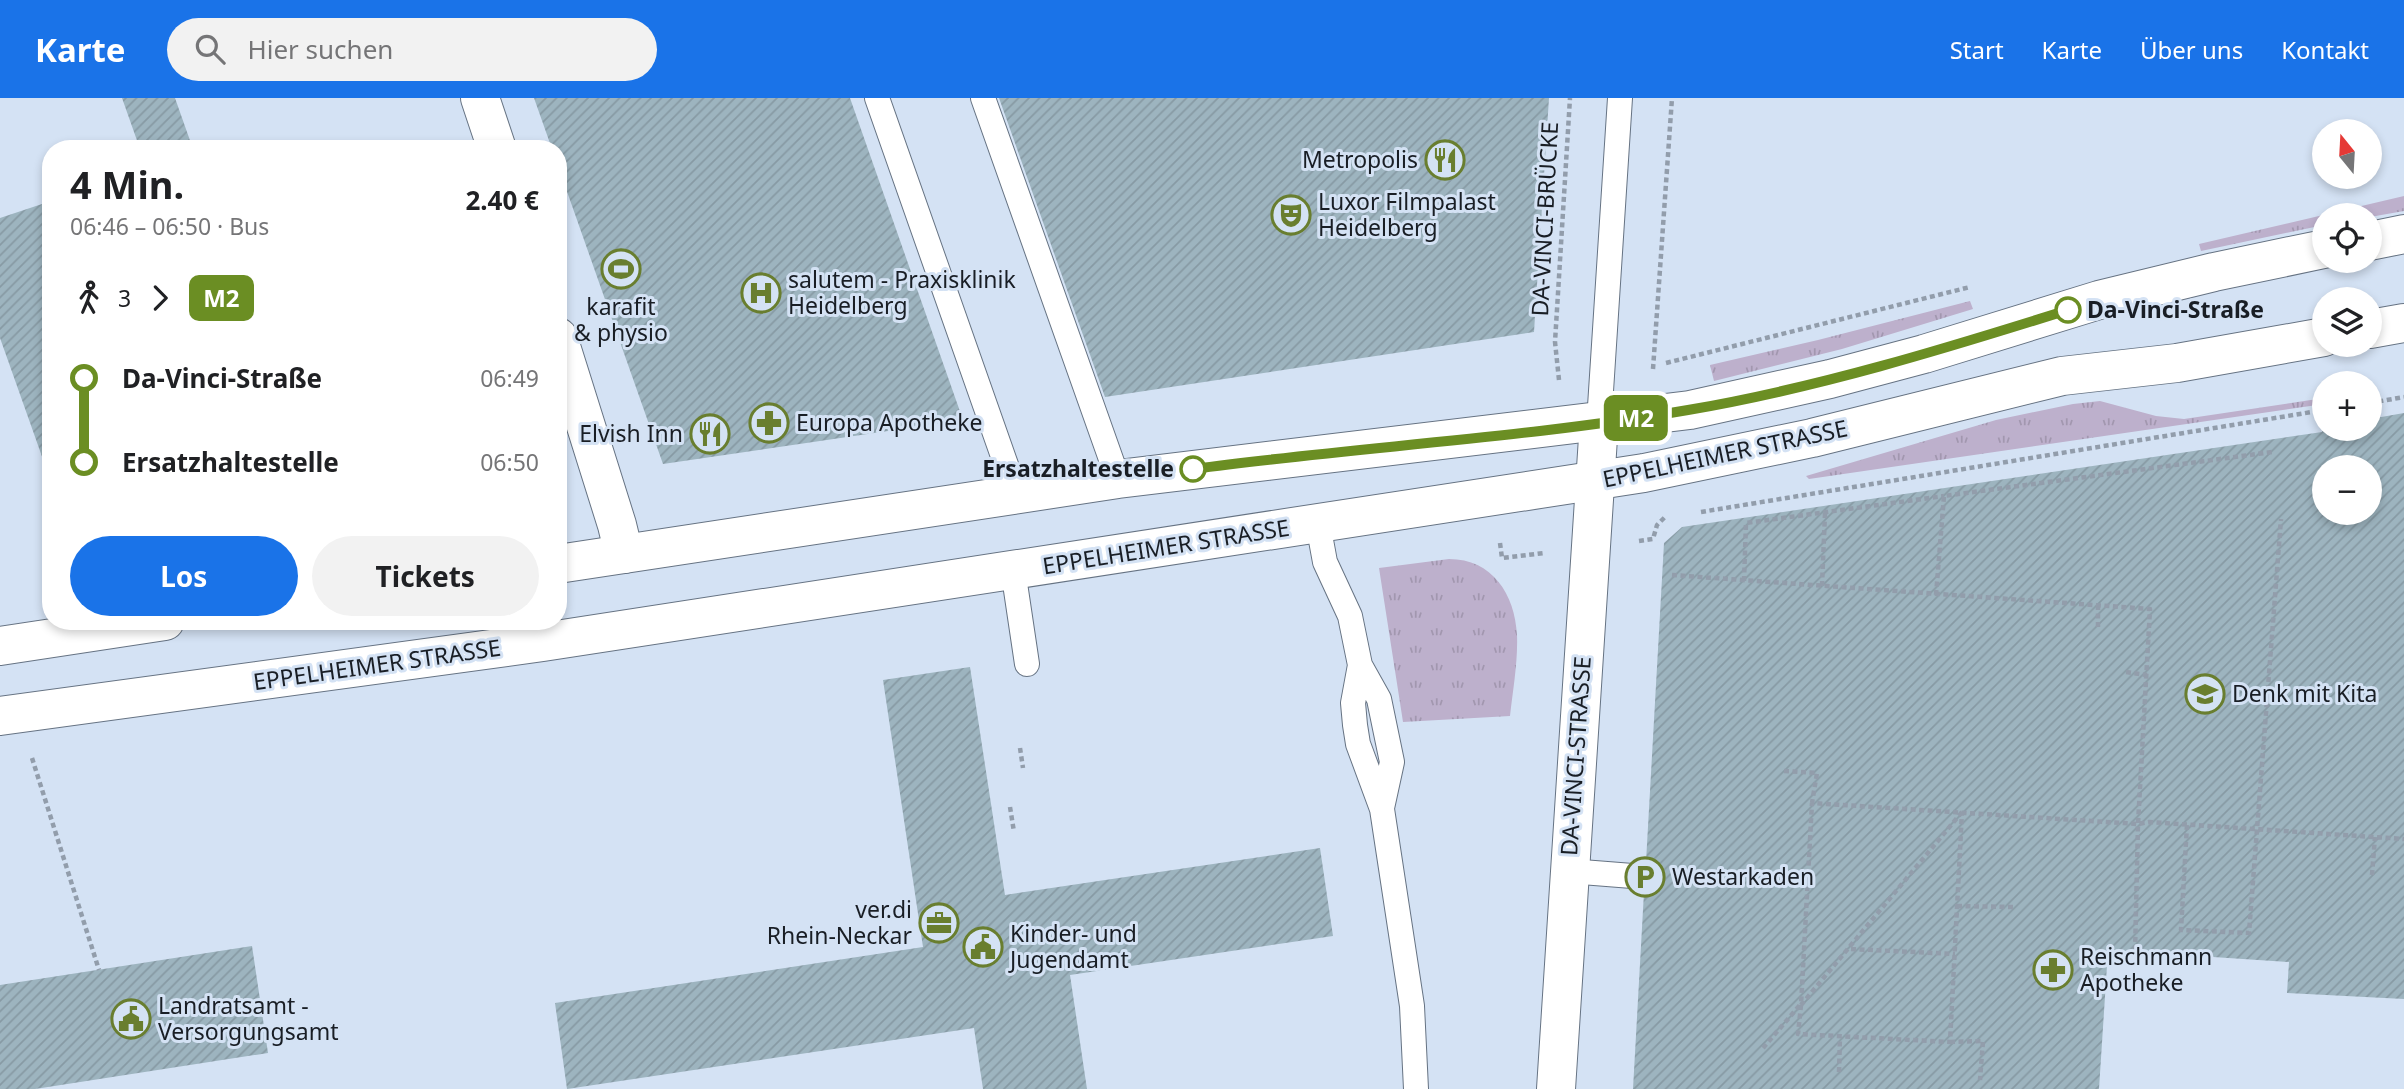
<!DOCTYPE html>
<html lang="de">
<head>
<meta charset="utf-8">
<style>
  body { margin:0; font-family:"Noto Sans",sans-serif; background:#f2f2f2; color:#202124; height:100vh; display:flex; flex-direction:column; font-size:26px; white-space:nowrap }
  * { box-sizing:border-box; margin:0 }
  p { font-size:23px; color:#757577 }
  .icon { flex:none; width:38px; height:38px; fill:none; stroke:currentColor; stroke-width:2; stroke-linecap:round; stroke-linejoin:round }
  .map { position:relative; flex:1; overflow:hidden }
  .side { position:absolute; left:42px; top:42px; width:525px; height:490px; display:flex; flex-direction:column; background:#fff; border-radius:28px; box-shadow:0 4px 10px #0003 }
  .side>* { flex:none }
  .badge { padding:0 14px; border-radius:10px; font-size:24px; line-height:46px }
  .needle { width:46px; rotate:342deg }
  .buttons { position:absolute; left:2312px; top:21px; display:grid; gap:14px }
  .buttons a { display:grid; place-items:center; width:70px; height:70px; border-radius:50%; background:#fff; box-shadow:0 4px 10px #0003; font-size:35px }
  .map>.badge { position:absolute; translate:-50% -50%; box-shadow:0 0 0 4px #fff }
  .legs { display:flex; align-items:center; gap:10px; height:77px; padding:0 28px; font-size:23px }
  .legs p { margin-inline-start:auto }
  .overview { display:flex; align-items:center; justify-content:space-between; height:119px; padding:0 28px }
  h1 { font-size:38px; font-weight:700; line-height:52px }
  .primary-button { display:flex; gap:14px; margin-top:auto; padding:14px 28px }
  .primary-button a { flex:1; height:80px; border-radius:42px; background:#1a73e8; color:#fff; font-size:28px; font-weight:700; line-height:80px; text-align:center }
  .primary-button a+a { background:#f2f2f2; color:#202124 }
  ul { padding:0 28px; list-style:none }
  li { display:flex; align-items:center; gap:24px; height:84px; font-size:26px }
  li i { display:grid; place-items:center; width:10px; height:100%; margin:0 9px; background:currentColor }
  li i::after { content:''; width:18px; height:18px; margin:-9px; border:5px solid; border-radius:50%; background:#fff }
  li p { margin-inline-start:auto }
  li:first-child i { background:linear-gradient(#0000 50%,currentColor 0) }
  li:last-child i { background:linear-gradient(currentColor 50%,#0000 0) }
  header { display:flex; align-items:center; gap:42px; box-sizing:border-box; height:98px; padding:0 35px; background:#1a73e8; color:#fff }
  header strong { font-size:33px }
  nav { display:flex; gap:38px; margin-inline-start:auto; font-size:24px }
  .search { width:490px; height:63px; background:#f2f2f2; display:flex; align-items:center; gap:18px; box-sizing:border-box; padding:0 24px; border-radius:38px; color:#757577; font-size:26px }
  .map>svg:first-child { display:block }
  .grass { fill:url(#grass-tufts) }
  .building { fill:url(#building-hatch); fill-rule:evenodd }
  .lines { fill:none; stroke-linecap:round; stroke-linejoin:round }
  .service-casing { stroke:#667383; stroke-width:26 }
  .minor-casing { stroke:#667383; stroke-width:40 }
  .secondary-casing { stroke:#667383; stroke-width:40 }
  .path { stroke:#929dab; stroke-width:4.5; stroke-dasharray:5 3.5; stroke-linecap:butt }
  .service { stroke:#fff; stroke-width:24 }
  .minor { stroke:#fff; stroke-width:38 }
  .secondary { stroke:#fff; stroke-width:38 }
  .line-1-casing { stroke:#fff; stroke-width:16 }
  .line-1 { stroke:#6b8e23; stroke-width:10 }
  .stop-1-dot { fill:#fff; stroke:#6b8e23; stroke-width:3.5 }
  .labels { text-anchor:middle; stroke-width:6; stroke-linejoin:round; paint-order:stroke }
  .poi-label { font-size:23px; fill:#191e25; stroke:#d4e2f4; text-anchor:start }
  .street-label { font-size:23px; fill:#191e25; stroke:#d4e2f4 }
  .stop-label { font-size:23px; font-weight:bold; fill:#191e25; stroke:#d4e2f4; text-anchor:start }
</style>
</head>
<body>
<header>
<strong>Karte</strong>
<div class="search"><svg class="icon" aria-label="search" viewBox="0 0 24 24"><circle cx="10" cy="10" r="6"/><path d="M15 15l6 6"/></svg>Hier suchen</div>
<nav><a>Start</a><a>Karte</a><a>Über uns</a><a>Kontakt</a></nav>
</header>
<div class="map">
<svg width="2404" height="991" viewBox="0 0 2404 991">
  <defs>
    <pattern id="grass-tufts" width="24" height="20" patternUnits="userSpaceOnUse" patternTransform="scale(1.75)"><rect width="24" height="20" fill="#bdb0cc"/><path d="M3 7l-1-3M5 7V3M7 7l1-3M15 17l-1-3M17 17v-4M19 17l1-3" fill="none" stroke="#a297af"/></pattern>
    <pattern id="building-hatch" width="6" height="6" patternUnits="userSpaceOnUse" patternTransform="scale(1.75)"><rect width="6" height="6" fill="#9db4bf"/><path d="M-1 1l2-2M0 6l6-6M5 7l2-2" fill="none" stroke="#879aa4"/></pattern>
  </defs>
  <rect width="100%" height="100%" fill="#d4e2f4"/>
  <path class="grass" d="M2404 98V113L2370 119V117H2324V127L2201 153 2199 146Z
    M1970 203 1973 211 1842 251 1714 283 1710 267 1818 242Z
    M2324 300V306L1809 381 1806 378 1996 322 2073 306 2100 303 2156 318 2184 321Z
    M1449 461C1492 461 1515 496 1517 537 1518 563 1513 592 1510 618L1403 624 1379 470Z"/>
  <path class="building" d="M122 0H175L193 51H140Z
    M534 0H850L963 322 663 366 558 68V51H552Z
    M999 0H1549L1534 234 1105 299Z
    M51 103V366L45 367 0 240V120Z
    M2404 315V901L2287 895 2289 864 2108 852 2099 991H1633L1644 794 1657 788 1660 779 1654 767 1646 764 1664 445 1682 429 2322 334 2324 328V331H2370V321ZM2324 369H2370V415H2324Z
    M970 569 1005 797 1320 750 1333 838 1070 877 1087 991H983L974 930 567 991 555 905 923 849 883 582Z
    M252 848 268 955 35 991H0V887Z"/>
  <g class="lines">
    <g class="service-casing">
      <path id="service" d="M877 0 1017 398
        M983 0 1118 381
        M1599 324 1620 0
        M1318 426 1325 464 1350 518 1360 567 1379 601 1392 664 1382 710
        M1013 472 1027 566
        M1360 567 1353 605 1355 627 1358 646 1382 711 1412 908 1416 991
        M1569 773 1645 779"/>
    </g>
    <g class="minor-casing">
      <path id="minor" d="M480 0 497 51
        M558 239 617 427 624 456
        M1556 991 1599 324"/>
    </g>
    <g class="secondary-casing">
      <path id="secondary" d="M2370 143 2404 136
        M2370 231 2404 225
        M558 466 1118 381 1690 312 1830 281 1924 256 2099 202 2214 174 2324 151
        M0 548 165 523
        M0 618 543 544 1644 375 1812 340 2062 278 2177 265 2324 239"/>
    </g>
    <path class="path" d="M1666 265 1970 189
      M1653 271 1672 0
      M1559 282 1555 244 1570 0
      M2370 305 2404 299
      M1701 414 2324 312
      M1639 443 1653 441 1657 427 1665 419
      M1500 445 1502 460 1544 455
      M1672 477 2150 511 2138 726 2135 855
      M1744 483 1746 425 1944 398
      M1822 488 1825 415
      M1936 497 1944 398 2272 354
      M2098 529V507
      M2126 574 2147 577
      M1020 650 1023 670
      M32 660 99 872
      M1784 673 1817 675 1812 705
      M1010 709 1014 734
      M1962 714 1801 907 1812 705 2138 726 2149 724 2404 741
      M2187 727 2181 832 2249 835 2281 421
      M2372 777 2375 739
      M1957 808 2013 809
      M1851 851 1955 856
      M1801 907 1798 936 1950 944 1962 714
      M1950 944 1983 943 1980 982
      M1763 950 1800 907
      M1839 974 1840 939"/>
    <use href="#service" class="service"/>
    <use href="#minor" class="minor"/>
    <use href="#secondary" class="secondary"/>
  </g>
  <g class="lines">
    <g class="line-1-casing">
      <path id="line-1" d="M1193 371C1357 349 1525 340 1688 312 1817 290 1944 251 2068 212"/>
    </g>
    <use href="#line-1" class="line-1"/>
  </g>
  <defs>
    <g id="restaurant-ring" transform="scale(2.0125)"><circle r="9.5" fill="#d4e2f4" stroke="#697e2f" stroke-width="1.5"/><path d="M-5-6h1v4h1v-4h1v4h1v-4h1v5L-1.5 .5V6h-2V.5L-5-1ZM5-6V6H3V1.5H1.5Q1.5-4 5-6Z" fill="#697e2f"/></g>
    <g id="theatre-ring" transform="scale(2.0125)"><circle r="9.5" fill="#d4e2f4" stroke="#697e2f" stroke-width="1.5"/><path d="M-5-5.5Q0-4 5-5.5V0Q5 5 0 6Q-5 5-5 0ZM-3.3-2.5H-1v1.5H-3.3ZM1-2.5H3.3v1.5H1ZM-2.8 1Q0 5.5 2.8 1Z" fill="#697e2f"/></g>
    <g id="stadium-ring" transform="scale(2.0125)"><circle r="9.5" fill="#d4e2f4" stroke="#697e2f" stroke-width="1.5"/><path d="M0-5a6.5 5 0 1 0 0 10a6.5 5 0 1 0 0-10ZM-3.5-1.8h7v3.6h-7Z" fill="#697e2f"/></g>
    <g id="hospital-ring" transform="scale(2.0125)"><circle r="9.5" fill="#d4e2f4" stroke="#697e2f" stroke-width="1.5"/><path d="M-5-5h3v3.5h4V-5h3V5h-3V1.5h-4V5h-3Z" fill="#697e2f"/></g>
    <g id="pharmacy-ring" transform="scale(2.0125)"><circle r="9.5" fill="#d4e2f4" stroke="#697e2f" stroke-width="1.5"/><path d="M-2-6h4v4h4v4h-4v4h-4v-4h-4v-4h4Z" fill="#697e2f"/></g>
    <g id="school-ring" transform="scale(2.0125)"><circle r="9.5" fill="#d4e2f4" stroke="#697e2f" stroke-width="1.5"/><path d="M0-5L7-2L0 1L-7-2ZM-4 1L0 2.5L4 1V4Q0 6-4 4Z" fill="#697e2f"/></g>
    <g id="parking-ring" transform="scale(2.0125)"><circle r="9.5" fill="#d4e2f4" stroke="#697e2f" stroke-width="1.5"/><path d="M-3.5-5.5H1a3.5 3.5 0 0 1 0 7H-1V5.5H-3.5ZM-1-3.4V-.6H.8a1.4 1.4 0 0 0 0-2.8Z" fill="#697e2f"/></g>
    <g id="office-ring" transform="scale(2.0125)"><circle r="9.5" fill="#d4e2f4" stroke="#697e2f" stroke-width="1.5"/><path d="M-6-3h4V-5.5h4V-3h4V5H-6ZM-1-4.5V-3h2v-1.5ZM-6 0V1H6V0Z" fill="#697e2f"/></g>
    <g id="civic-ring" transform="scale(2.0125)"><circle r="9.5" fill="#d4e2f4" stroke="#697e2f" stroke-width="1.5"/><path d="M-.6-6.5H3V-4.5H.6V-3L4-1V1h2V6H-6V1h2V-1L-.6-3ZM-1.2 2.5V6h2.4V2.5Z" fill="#697e2f"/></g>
  </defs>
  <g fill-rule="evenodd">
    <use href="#restaurant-ring" x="1445" y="62"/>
    <use href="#theatre-ring" x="1291" y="117"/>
    <use href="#stadium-ring" x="621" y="171"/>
    <use href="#hospital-ring" x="761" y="195"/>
    <use href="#pharmacy-ring" x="769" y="325"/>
    <use href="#restaurant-ring" x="710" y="336"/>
    <use href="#school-ring" x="2205" y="596"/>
    <use href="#parking-ring" x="1645" y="779"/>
    <use href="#office-ring" x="939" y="825"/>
    <use href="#civic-ring" x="983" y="849"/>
    <use href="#pharmacy-ring" x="2053" y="872"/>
    <use href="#civic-ring" x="131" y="921"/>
  </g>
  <g class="stop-1-dot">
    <circle cx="2068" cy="212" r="12"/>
    <circle cx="1193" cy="371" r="12"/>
  </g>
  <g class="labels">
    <g class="poi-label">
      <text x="1418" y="70" text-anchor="end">Metropolis</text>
      <text x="1318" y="112">Luxor Filmpalast<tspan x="1318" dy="26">Heidelberg</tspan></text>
      <text x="788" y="190">salutem - Praxisklinik<tspan x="788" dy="26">Heidelberg</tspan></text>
      <text x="621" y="217" text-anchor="middle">karafit<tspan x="621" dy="26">&amp; physio</tspan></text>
      <text x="796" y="333">Europa Apotheke</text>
      <text x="683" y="344" text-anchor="end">Elvish Inn</text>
      <text x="2232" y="604">Denk mit Kita</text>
      <text x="1672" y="787">Westarkaden</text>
      <text x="912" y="820" text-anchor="end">ver.di<tspan x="912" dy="26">Rhein-Neckar</tspan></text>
      <text x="1010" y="844">Kinder- und<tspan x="1010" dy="26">Jugendamt</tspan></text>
      <text x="2080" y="867">Reischmann<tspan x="2080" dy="26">Apotheke</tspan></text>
      <text x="158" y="916">Landratsamt -<tspan x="158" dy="26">Versorgungsamt</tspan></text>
    </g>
    <g class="street-label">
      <text transform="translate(1545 121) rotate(-87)" y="8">DA-VINCI-BRÜCKE</text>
      <text transform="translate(1725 356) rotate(-12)" y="8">EPPELHEIMER STRASSE</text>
      <text transform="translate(1166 449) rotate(-9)" y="8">EPPELHEIMER STRASSE</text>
      <text transform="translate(377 567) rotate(-8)" y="8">EPPELHEIMER STRASSE</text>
      <text transform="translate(1576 658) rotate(-86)" y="8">DA-VINCI-STRASSE</text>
    </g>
    <g class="stop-label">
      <text x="2087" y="220">Da-Vinci-Straße</text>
      <text x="1174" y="379" text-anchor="end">Ersatzhaltestelle</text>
    </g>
  </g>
</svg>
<div class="buttons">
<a><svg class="needle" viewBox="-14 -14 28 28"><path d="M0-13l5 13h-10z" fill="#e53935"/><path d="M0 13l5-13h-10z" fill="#757577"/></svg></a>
<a><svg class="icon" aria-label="locate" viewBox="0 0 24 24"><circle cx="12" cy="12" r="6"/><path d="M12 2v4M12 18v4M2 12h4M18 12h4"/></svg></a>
<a><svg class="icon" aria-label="layers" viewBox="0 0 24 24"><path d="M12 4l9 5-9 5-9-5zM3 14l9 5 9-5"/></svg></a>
<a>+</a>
<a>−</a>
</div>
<b class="badge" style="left:1636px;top:320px;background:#6b8e23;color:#fff">M2</b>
<section class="side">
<div class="overview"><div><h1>4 Min.</h1><p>06:46 – 06:50 · Bus</p></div><b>2.40 €</b></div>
<div class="legs"><svg class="icon" aria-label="walk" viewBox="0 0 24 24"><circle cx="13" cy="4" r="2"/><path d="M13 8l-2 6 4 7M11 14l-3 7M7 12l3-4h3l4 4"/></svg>3<svg class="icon" aria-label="forward" viewBox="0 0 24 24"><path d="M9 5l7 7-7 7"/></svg><b class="badge" style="background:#6b8e23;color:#fff">M2</b></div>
<ul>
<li><i style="color:#6b8e23"></i><b>Da-Vinci-Straße</b><p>06:49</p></li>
<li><i style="color:#6b8e23"></i><b>Ersatzhaltestelle</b><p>06:50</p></li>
</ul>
<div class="primary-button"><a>Los</a><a>Tickets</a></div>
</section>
</div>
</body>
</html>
